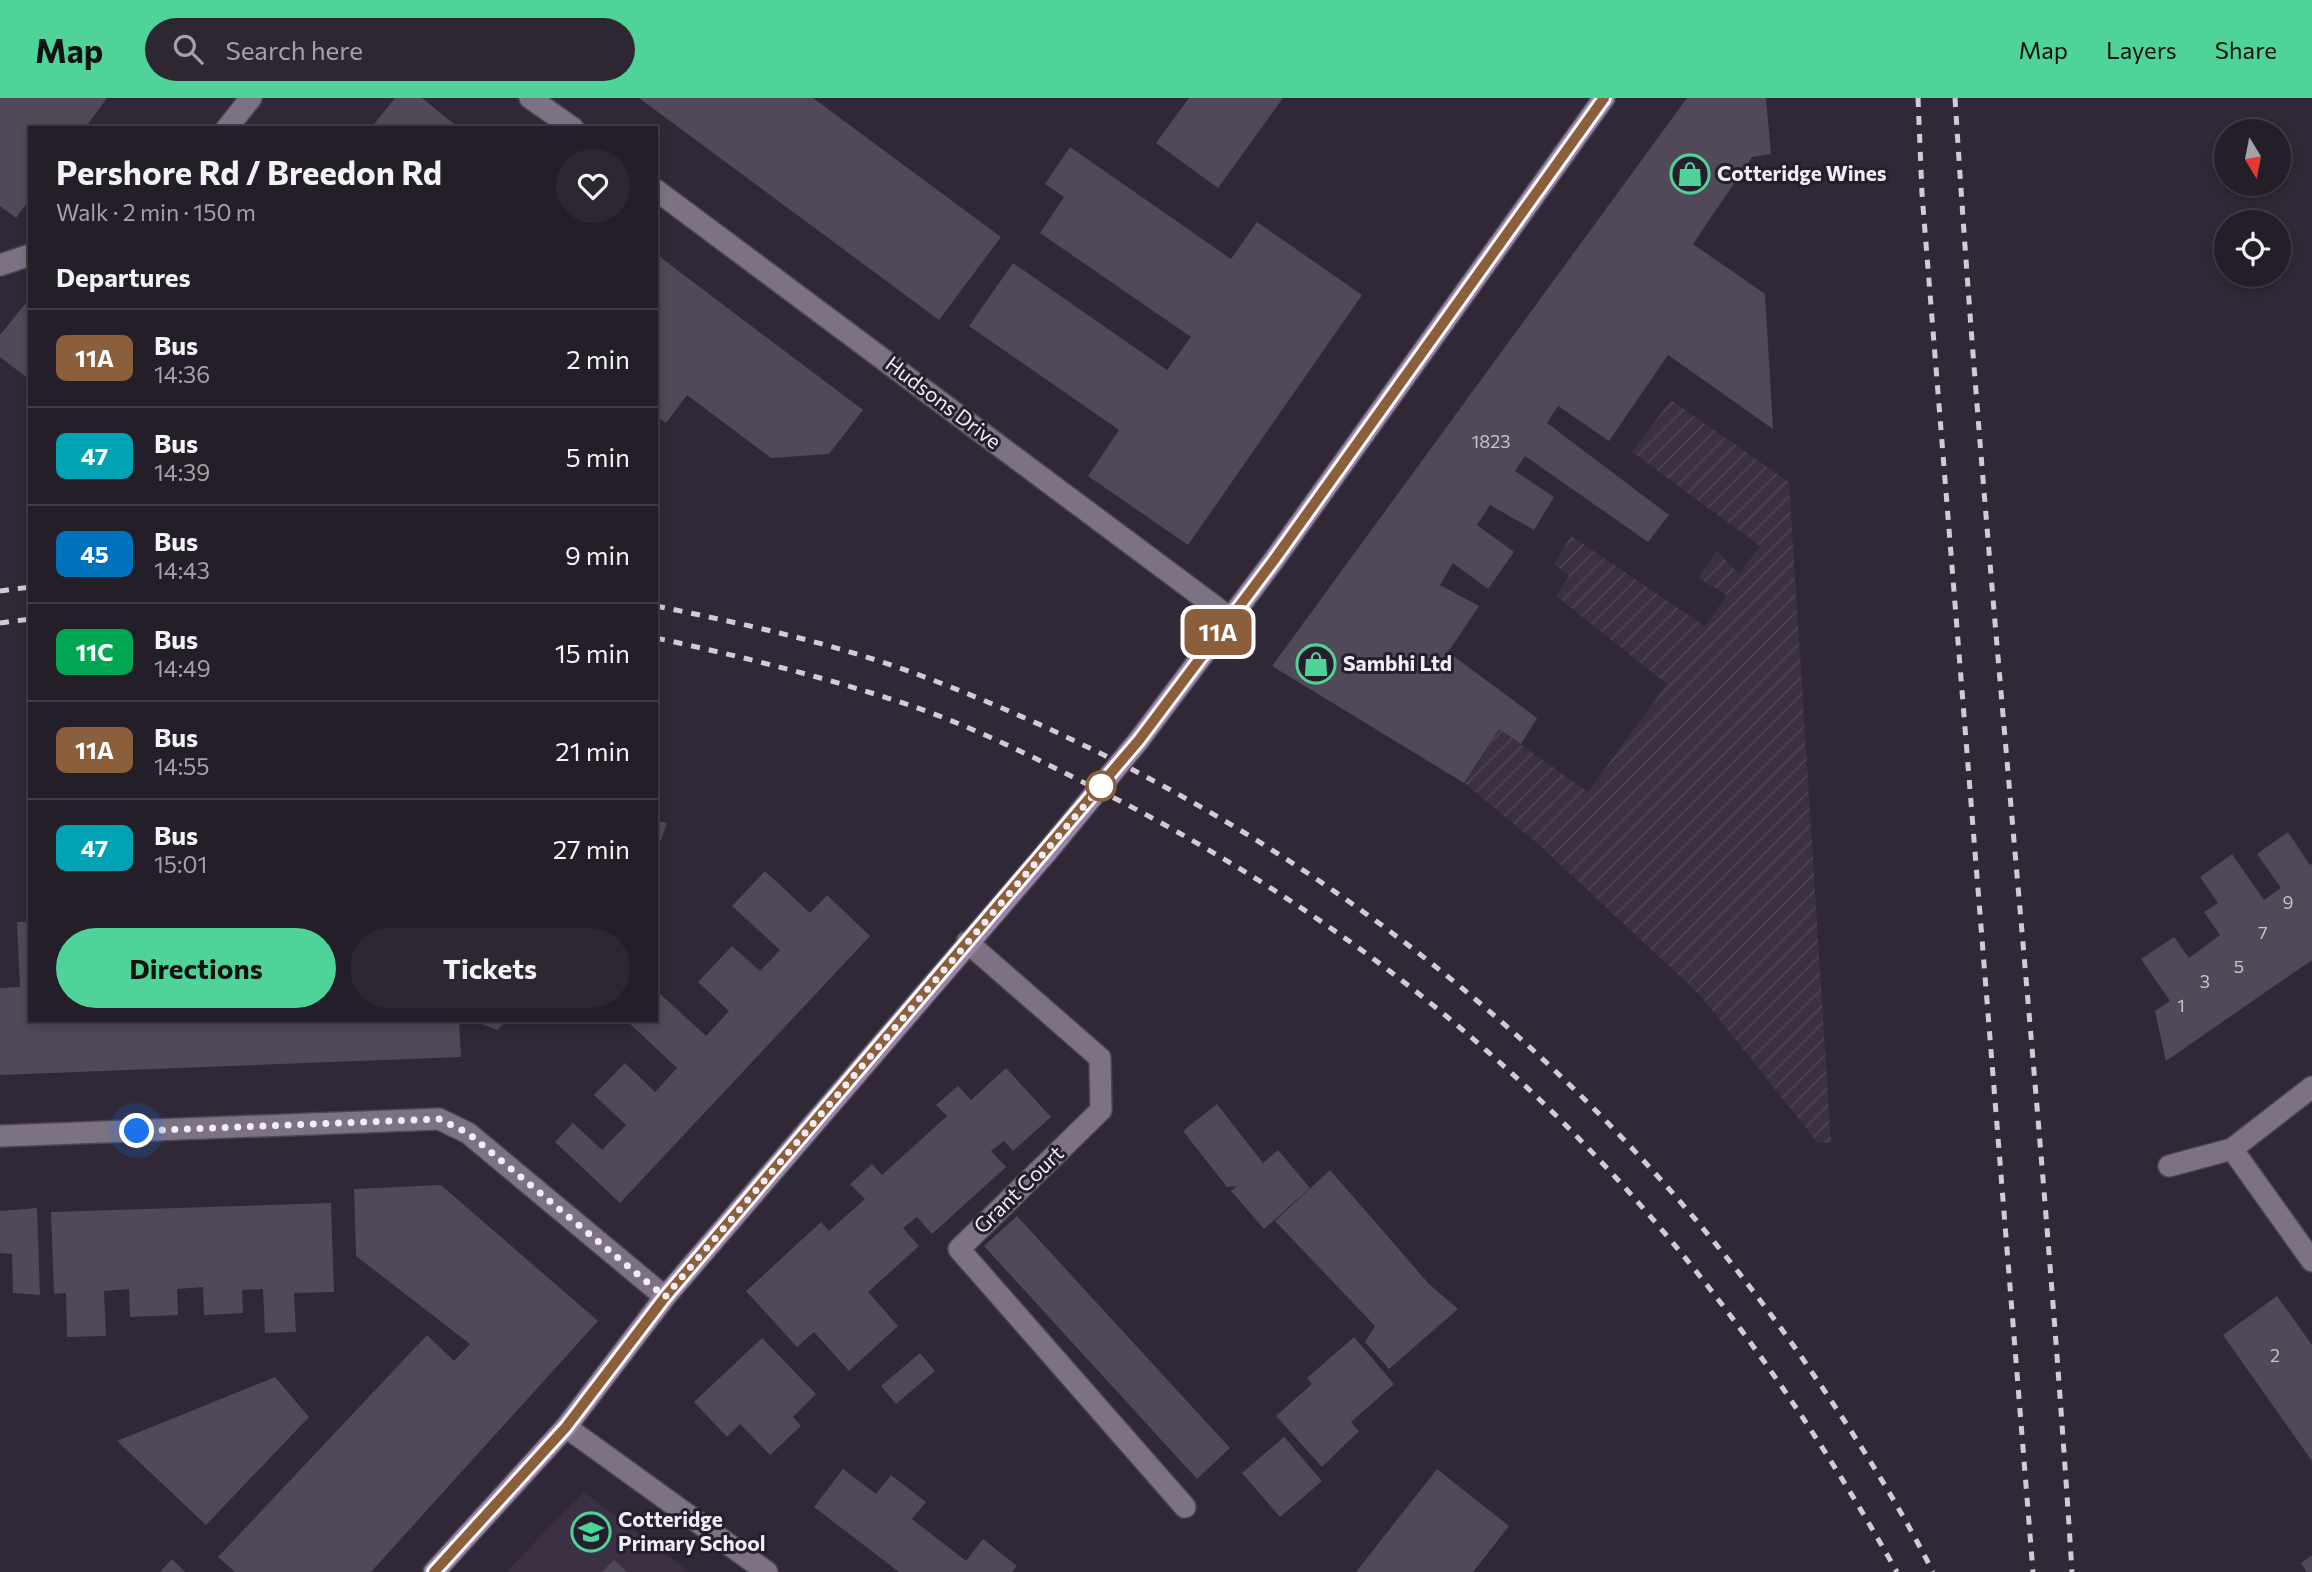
<!DOCTYPE html>
<html lang="en">
<head>
<meta charset="utf-8">
<style>
  body { margin:0; font-family:Commissioner,sans-serif; background:#2c2730; color:#f1f3f6; height:100vh; display:flex; flex-direction:column; font-size:26px; white-space:nowrap }
  * { box-sizing:border-box; margin:0 }
  p { font-size:23px; color:#a3a2a8 }
  .icon { flex:none; width:38px; height:38px; fill:none; stroke:currentColor; stroke-width:2; stroke-linecap:round; stroke-linejoin:round }
  .map { position:relative; flex:1; overflow:hidden }
  .drawer { position:absolute; left:28px; top:28px; width:630px; height:896px; display:flex; flex-direction:column; background:#241e28; border-radius:0px; box-shadow:0 4px 10px #0003,0 0 0 2px #413c45 }
  .drawer>* { flex:none }
  .badge { padding:0 14px; border-radius:10px; font-size:24px; line-height:46px }
  .needle { width:46px; rotate:170deg }
  .controls { position:absolute; left:2214px; top:21px; display:grid; gap:14px }
  .controls a { display:grid; place-items:center; width:77px; height:77px; border-radius:50%; background:#241e28; box-shadow:0 4px 10px #0003,0 0 0 2px #413c45; font-size:35px }
  .you { position:absolute; width:35px; height:35px; margin:-18px; border:5px solid #fff; border-radius:50%; background:#1a73e8; box-shadow:0 0 0 10px #1a73e833 }
  .map>.badge { position:absolute; translate:-50% -50%; box-shadow:0 0 0 4px #fff }
  h2 { padding:0 28px; font-size:26px; line-height:63px }
  .round { display:grid; place-items:center; flex:none; width:74px; height:74px; border-radius:37px; background:#2c2730 }
  .summary { display:flex; align-items:center; justify-content:space-between; height:119px; padding:0 28px }
  h1 { font-size:33px; font-weight:700; line-height:52px }
  .cta { display:flex; gap:14px; margin-top:auto; padding:14px 28px }
  .cta a { flex:1; height:80px; border-radius:42px; background:#4fd399; color:#111; font-size:28px; font-weight:700; line-height:80px; text-align:center }
  .cta a+a { background:#2c2730; color:#f1f3f6 }
  ul { padding:0; list-style:none }
  li { display:flex; align-items:center; gap:21px; height:98px; padding:0 28px; border-top:2px solid #413c45 }
  li div { flex:1 }
  li b { display:block; font-size:26px }
  li em { font-style:normal }
  li .badge { min-width:77px; font-weight:700; text-align:center }
  header { display:flex; align-items:center; gap:42px; box-sizing:border-box; height:98px; padding:0 35px; background:#4fd399; color:#111 }
  header strong { font-size:33px }
  nav { display:flex; gap:38px; margin-inline-start:auto; font-size:24px }
  .search { width:490px; height:63px; background:#2c2730; display:flex; align-items:center; gap:18px; box-sizing:border-box; padding:0 24px; border-radius:38px; color:#a3a2a8; font-size:26px }
  .map>svg:first-child { display:block }
  .built { fill:#3c3044 }
  .industrial { fill:url(#industrial-furrows) }
  .building { fill:#514858 }
  .lines { fill:none; stroke-linecap:round; stroke-linejoin:round }
  .service-casing { stroke:#4c4651; stroke-width:24 }
  .minor-casing { stroke:#4c4651; stroke-width:24 }
  .primary-casing { stroke:#4c4651; stroke-width:24 }
  .service { stroke:#7c7283; stroke-width:21 }
  .minor { stroke:#7c7283; stroke-width:21 }
  .primary { stroke:#9b83ac; stroke-width:21 }
  .rail { stroke:#d1cbd6; stroke-width:5; stroke-dasharray:9 9; stroke-linecap:butt }
  .primary-bridge-casing { stroke:#4c4651; stroke-width:24; stroke-linecap:butt }
  .primary-bridge { stroke:#9b83ac; stroke-width:21 }
  .line-casing { stroke:#fff; stroke-width:16 }
  .line { stroke:#8b5e3c; stroke-width:10 }
  .walk { stroke:#f2ecf6; stroke-width:7; stroke-dasharray:0 12.6 }
  .stop-dot { fill:#fff; stroke:#8b5e3c; stroke-width:3.5 }
  .labels { text-anchor:middle; stroke-width:6; stroke-linejoin:round; paint-order:stroke }
  .number-label { font-size:18px; fill:#cac3ce }
  .poi-label { font-size:21px; font-weight:bold; fill:#f2ecf6; stroke:#261e2c; text-anchor:start }
  .street-label { font-size:21px; fill:#f2ecf6; stroke:#261e2c }
</style>
</head>
<body>
<header>
<strong>Map</strong>
<div class="search"><svg class="icon" aria-label="search" viewBox="0 0 24 24"><circle cx="10" cy="10" r="6"/><path d="M15 15l6 6"/></svg>Search here</div>
<nav><a>Map</a><a>Layers</a><a>Share</a></nav>
</header>
<div class="map">
<svg width="2312" height="1474" viewBox="0 0 2312 1474">
  <defs>
    <pattern id="industrial-furrows" width="10" height="10" patternUnits="userSpaceOnUse" patternTransform="scale(1.75)"><rect width="10" height="10" fill="#3c3044"/><path d="M-1 1l2-2M0 10L10 0M9 11l2-2" fill="none" stroke="#4f4456"/></pattern>
  </defs>
  <rect width="100%" height="100%" fill="#302836"/>
  <path class="built" d="M584 1394 689 1474H506Z"/>
  <path class="industrial" d="M1671 302 1789 384 1831 1045H1818L1700 897 1537 745 1464 685 1499 631 1588 694 1667 586 1556 498 1569 478 1554 466 1571 438 1705 528 1727 497 1698 480 1717 453 1739 476 1760 448 1632 354Z"/>
  <path class="building" d="M0 0H107L85 30H30V101L16 120 0 108Z
    M395 0H422L459 30H371Z
    M639 0H813L1001 139 939 222Z
    M1189 0H1283L1218 90 1156 45Z
    M1687 0H1766L1771 56 1752 59 1693 146 1765 196 1773 331 1668 257 1609 343 1558 308 1547 325 1669 417 1648 444 1525 358 1515 373 1554 399 1534 432 1490 407 1477 427 1514 454 1488 491 1453 465 1440 487 1479 508 1448 554 1537 620 1521 646 1499 631 1464 685 1272 568Z
    M1070 49 1231 161 1257 124 1362 197 1188 447 1088 378 1119 332 969 228 1013 165 1167 272 1191 239 1040 135 1064 99 1045 86Z
    M656 156 863 312 829 356 771 360 687 297 666 325 656 318Z
    M30 200V282L0 259V237Z
    M656 723 667 725 657 753H656Z
    M2288 734 2310 767 2312 766V862L2166 963 2155 913 2170 903 2141 861 2174 839 2189 860 2220 837 2204 814 2218 805 2200 779 2232 756 2264 802 2281 790 2257 756Z
    M765 773 810 815 827 797 870 838 620 1105 555 1044 573 1025 602 1052 626 1027 594 997 625 965 655 994 677 970 626 922H656V892L706 938 729 913 698 884 732 848 760 873 780 852 732 808Z
    M17 824H30V922H459L461 959 0 977V890L20 889Z
    M472 922H507L497 932Z
    M1006 970 1051 1019 1013 1053 1004 1043 991 1053 1006 1069 932 1136 917 1119 903 1130 919 1148 868 1194 898 1228 849 1273 814 1234 797 1249 746 1193 821 1124 829 1133 865 1101 850 1086 872 1066 882 1077 947 1018 936 1007 958 988 971 1002Z
    M1217 1006 1263 1065 1278 1052 1310 1090 1264 1131 1231 1093 1237 1088 1227 1089 1183 1033Z
    M1330 1072 1429 1186 1458 1211 1389 1271 1365 1244 1375 1228 1275 1123Z
    M441 1087 598 1223 371 1474H235L218 1459 427 1237 454 1263 470 1246 356 1158 354 1091Z
    M331 1105 334 1194 294 1195 296 1234 265 1235 263 1191 242 1192 243 1215 204 1217 203 1189 177 1191 178 1217 130 1219 129 1191 104 1193 106 1238 67 1239 66 1195 54 1196 51 1114Z
    M37 1110 40 1197 13 1195 12 1156 0 1155V1113Z
    M1017 1118 1230 1350 1197 1381 984 1148Z
    M2277 1198 2312 1247V1363L2223 1237Z
    M1354 1239 1394 1286 1351 1324 1359 1333 1322 1369 1276 1318 1312 1286 1307 1280Z
    M762 1240 816 1296 793 1319 801 1328 770 1357 740 1326 727 1339 694 1304Z
    M920 1255 935 1273 896 1306 881 1288Z
    M275 1279 309 1319 206 1427 117 1343Z
    M1284 1339 1322 1383 1280 1419 1242 1375Z
    M843 1371 876 1396 891 1377 926 1404 912 1421 966 1463 983 1441 1017 1468 1012 1474H899L814 1409Z
    M1437 1371 1509 1428 1473 1474H1356Z
    M2312 1457V1474H2307L2301 1465Z
    M172 1461 185 1474H160Z
    M614 1462 627 1474H602Z"/>
  <g class="lines">
    <g class="service-casing">
      <path id="service" d="M967 844 1100 960 1101 1012 959 1151 1185 1409"/>
    </g>
    <g class="minor-casing">
      <path id="minor" d="M530 0 573 30
        M227 30 251 0
        M656 92 1229 519
        M0 167 30 157
        M0 1038 439 1021 468 1035 665 1199
        M2232 1051 2312 1163
        M2169 1068 2232 1051 2312 989
        M566 1329 767 1474"/>
    </g>
    <g class="primary-casing">
      <path id="primary" d="M1139 642 1274 462 1604 0
        M434 1474 566 1329 665 1199 1046 755"/>
    </g>
    <use href="#service" class="service"/>
    <use href="#minor" class="minor"/>
    <use href="#primary" class="primary"/>
    <path class="rail" d="M1918 0 1922 96 2033 1474
      M1955 0C1986 492 2041 982 2072 1474
      M0 493 30 489
      M656 508C745 526 837 546 922 578 1279 712 1578 943 1798 1254 1847 1325 1894 1397 1933 1474
      M0 525 30 521
      M656 540C740 558 824 579 906 606 981 631 1055 670 1126 706 1472 888 1706 1135 1897 1474"/>
    <g class="primary-bridge-casing">
      <path id="primary-bridge" d="M1046 755 1139 642"/>
    </g>
    <use href="#primary-bridge" class="primary-bridge"/>
  </g>
  <g class="lines">
    <g class="line-casing">
      <path id="line" d="M434 1474 566 1329 665 1199 1139 642 1274 462 1604 0"/>
    </g>
    <use href="#line" class="line"/>
    <path class="walk" d="M137 1033 439 1021 468 1035 665 1199 1108 680 1101 688"/>
  </g>
  <defs>
    <g id="shop-ring" transform="scale(2.0125)"><circle r="9.5" fill="#261e2c" stroke="#4fd399" stroke-width="1.5"/><path d="M-5-2.5h2.3a2.7 3.5 0 0 1 5.4 0H5L5.5 6h-11ZM-1.5-2.5h3a1.5 2.3 0 0 0-3 0Z" fill="#4fd399"/></g>
    <g id="school-ring" transform="scale(2.0125)"><circle r="9.5" fill="#261e2c" stroke="#4fd399" stroke-width="1.5"/><path d="M0-5L7-2L0 1L-7-2ZM-4 1L0 2.5L4 1V4Q0 6-4 4Z" fill="#4fd399"/></g>
  </defs>
  <g fill-rule="evenodd">
    <use href="#shop-ring" x="1690" y="76"/>
    <use href="#shop-ring" x="1316" y="566"/>
    <use href="#school-ring" x="591" y="1434"/>
  </g>
  <circle class="stop-dot" cx="1101" cy="688" r="14"/>
  <g class="labels">
    <g class="number-label">
      <text x="1491" y="350">1823</text>
      <text x="2288" y="811">9</text>
      <text x="2263" y="841">7</text>
      <text x="2239" y="875">5</text>
      <text x="2205" y="890">3</text>
      <text x="2181" y="914">1</text>
      <text x="2275" y="1264">2</text>
    </g>
    <g class="poi-label">
      <text x="1717" y="83">Cotteridge Wines</text>
      <text x="1343" y="573">Sambhi Ltd</text>
      <text x="618" y="1429">Cotteridge<tspan x="618" dy="24">Primary School</tspan></text>
    </g>
    <g class="street-label">
      <text transform="translate(943 305) rotate(37)" y="7">Hudsons Drive</text>
      <text transform="translate(1019 1092) rotate(-44)" y="7">Grant Court</text>
    </g>
  </g>
</svg>
<div class="controls">
<a><svg class="needle" viewBox="-14 -14 28 28"><path d="M0-13l5 13h-10z" fill="#e53935"/><path d="M0 13l5-13h-10z" fill="#a3a2a8"/></svg></a>
<a><svg class="icon" aria-label="locate" viewBox="0 0 24 24"><circle cx="12" cy="12" r="6"/><path d="M12 2v4M12 18v4M2 12h4M18 12h4"/></svg></a>
</div>
<div class="you" style="left:137px;top:1033px"></div>
<b class="badge" style="left:1218px;top:534px;background:#8b5e3c;color:#fff">11A</b>
<section class="drawer">
<div class="summary"><div><h1>Pershore Rd / Breedon Rd</h1><p>Walk · 2 min · 150 m</p></div><a class="round"><svg class="icon" aria-label="heart" viewBox="0 0 24 24"><path d="M12 20l-8-8c-3-5 5-10 8-4 3-6 11-1 8 4z"/></svg></a></div>
<h2>Departures</h2>
<ul>
<li><span class="badge" style="background:#8b5e3c;color:#fff">11A</span><div><b>Bus</b><p>14:36</p></div><em>2 min</em></li>
<li><span class="badge" style="background:#00a3b4;color:#fff">47</span><div><b>Bus</b><p>14:39</p></div><em>5 min</em></li>
<li><span class="badge" style="background:#0072bc;color:#fff">45</span><div><b>Bus</b><p>14:43</p></div><em>9 min</em></li>
<li><span class="badge" style="background:#00a651;color:#fff">11C</span><div><b>Bus</b><p>14:49</p></div><em>15 min</em></li>
<li><span class="badge" style="background:#8b5e3c;color:#fff">11A</span><div><b>Bus</b><p>14:55</p></div><em>21 min</em></li>
<li><span class="badge" style="background:#00a3b4;color:#fff">47</span><div><b>Bus</b><p>15:01</p></div><em>27 min</em></li>
</ul>
<div class="cta"><a>Directions</a><a>Tickets</a></div>
</section>
</div>
</body>
</html>
